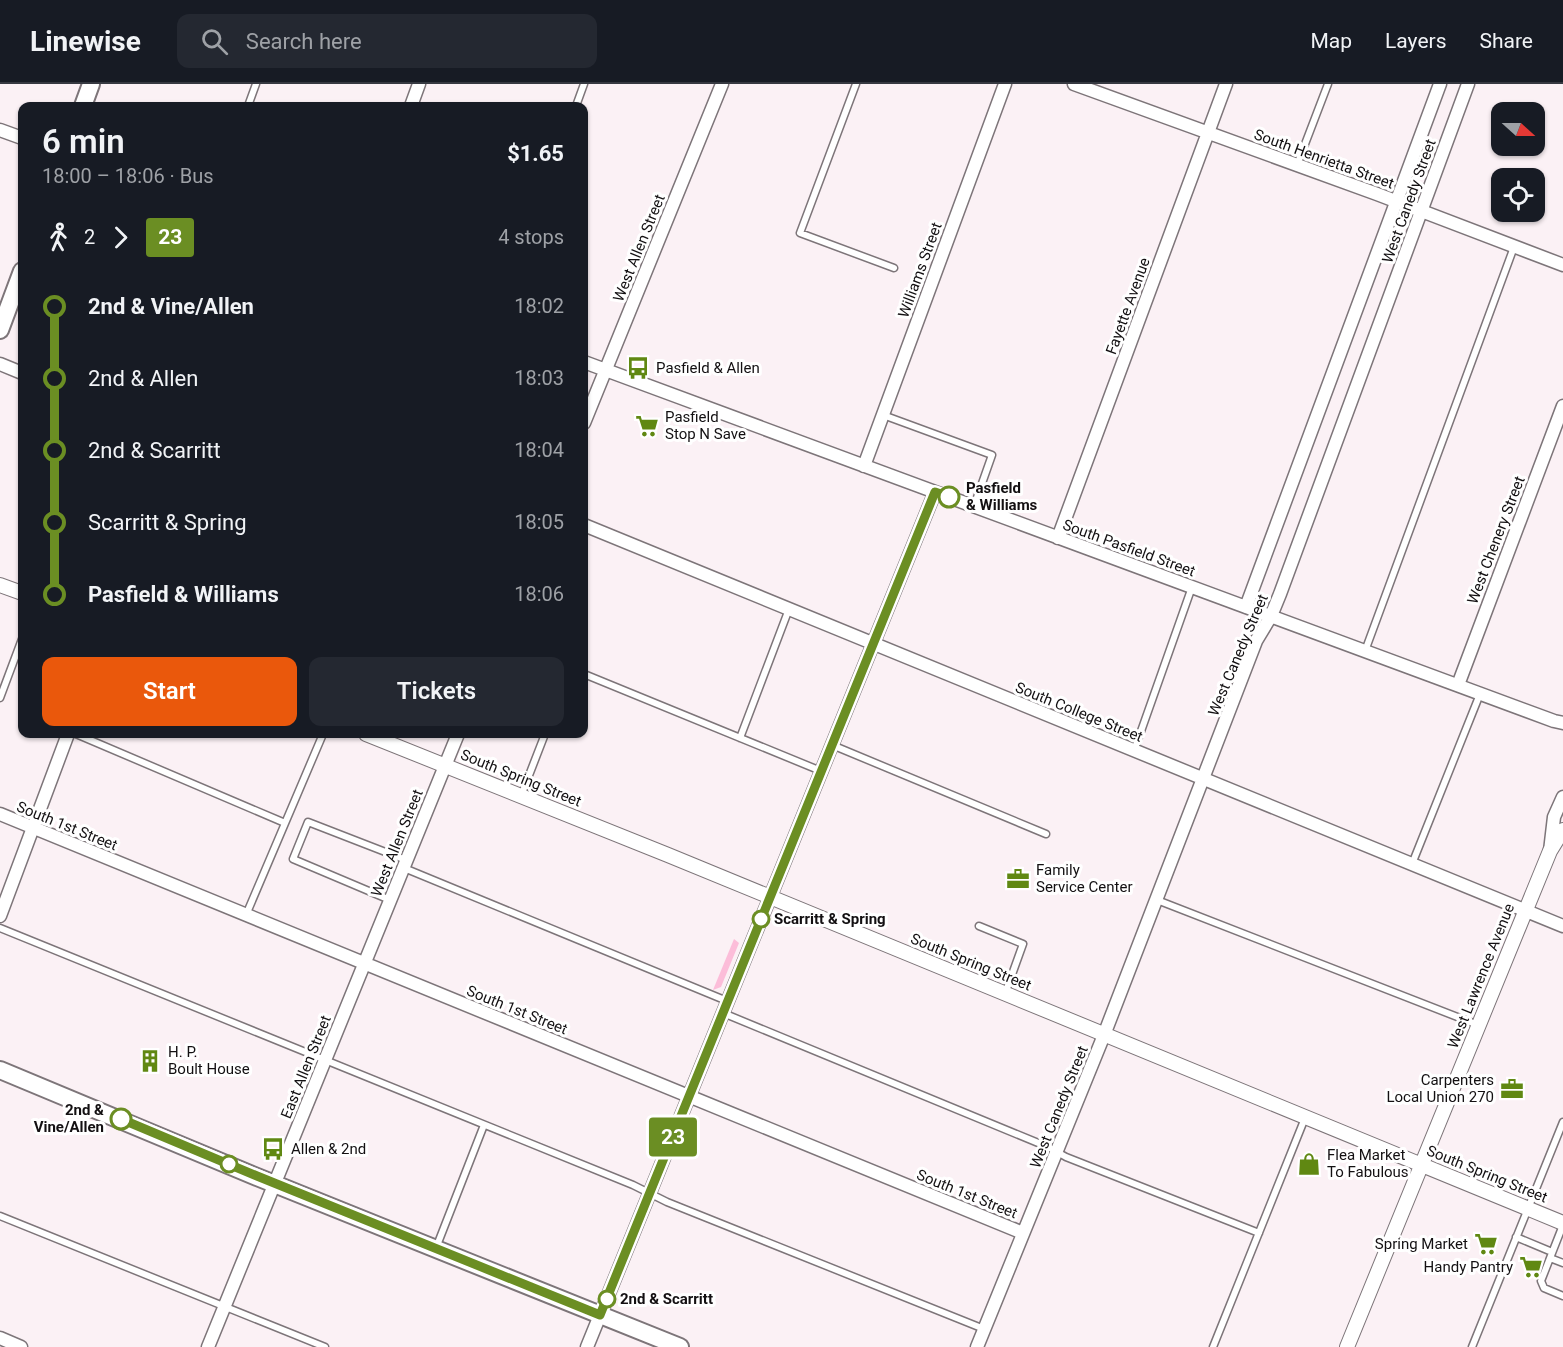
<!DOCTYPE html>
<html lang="en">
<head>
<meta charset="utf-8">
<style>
  body { margin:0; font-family:Roboto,sans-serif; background:#242831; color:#f1f3f6; height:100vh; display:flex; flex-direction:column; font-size:22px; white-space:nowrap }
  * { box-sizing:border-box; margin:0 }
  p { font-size:20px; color:#9ea1a6 }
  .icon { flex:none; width:33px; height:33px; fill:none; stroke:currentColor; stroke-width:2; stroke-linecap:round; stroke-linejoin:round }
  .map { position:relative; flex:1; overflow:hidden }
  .side { position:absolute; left:18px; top:18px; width:570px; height:636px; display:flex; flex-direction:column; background:#171b24; border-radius:12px; box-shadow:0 2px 4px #0004 }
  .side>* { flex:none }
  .badge { padding:0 12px; border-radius:4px; font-size:21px; line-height:39px }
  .needle { width:39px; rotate:111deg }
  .buttons { position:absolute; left:1491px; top:18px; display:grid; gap:12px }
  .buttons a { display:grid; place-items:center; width:54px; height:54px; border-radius:12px; background:#171b24; box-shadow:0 2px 4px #0004; font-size:30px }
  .map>.badge { position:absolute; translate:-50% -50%; box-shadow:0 0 0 3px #fff }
  .legs { display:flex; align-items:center; gap:9px; height:66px; padding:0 24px; font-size:20px }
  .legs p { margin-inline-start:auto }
  .headline { display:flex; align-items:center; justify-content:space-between; height:102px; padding:0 24px }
  h1 { font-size:33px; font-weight:600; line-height:45px }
  .action { display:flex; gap:12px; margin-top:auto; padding:12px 24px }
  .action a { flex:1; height:69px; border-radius:12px; background:#ea580c; color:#fff; font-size:24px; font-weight:600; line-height:69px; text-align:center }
  .action a+a { background:#242831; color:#f1f3f6 }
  ul { padding:0 24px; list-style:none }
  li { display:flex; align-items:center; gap:21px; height:72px; font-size:22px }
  li i { display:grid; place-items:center; width:9px; height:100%; margin:0 8px; background:currentColor }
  li i::after { content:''; width:15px; height:15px; margin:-8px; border:4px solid; border-radius:50%; background:#171b24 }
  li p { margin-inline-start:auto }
  li:first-child i { background:linear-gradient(#0000 50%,currentColor 0) }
  li:last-child i { background:linear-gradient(currentColor 50%,#0000 0) }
  header { display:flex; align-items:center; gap:36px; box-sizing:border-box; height:84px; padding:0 30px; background:#171b24; border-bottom:2px solid #363941 }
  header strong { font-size:28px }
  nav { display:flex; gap:33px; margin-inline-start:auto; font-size:21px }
  .search { width:420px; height:54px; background:#242831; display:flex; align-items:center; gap:15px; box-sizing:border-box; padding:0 21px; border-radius:12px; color:#9ea1a6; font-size:22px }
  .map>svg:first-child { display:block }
  .green { fill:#fcbdd9 }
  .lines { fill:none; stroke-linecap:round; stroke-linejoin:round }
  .service-casing { stroke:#7d7579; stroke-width:9 }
  .minor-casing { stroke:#7d7579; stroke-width:15 }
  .tertiary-casing { stroke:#7d7579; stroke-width:16 }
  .secondary-casing { stroke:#7d7579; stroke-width:20 }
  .service { stroke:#fff; stroke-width:6 }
  .minor { stroke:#fff; stroke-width:12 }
  .tertiary { stroke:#fff; stroke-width:14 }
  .secondary { stroke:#fff; stroke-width:16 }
  .line-1-casing { stroke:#fff; stroke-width:14 }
  .line-1 { stroke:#6b8e23; stroke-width:9 }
  .stop-1-dot { fill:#fff; stroke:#6b8e23; stroke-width:3 }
  .labels { text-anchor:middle; stroke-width:6; stroke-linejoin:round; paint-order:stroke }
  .street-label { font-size:15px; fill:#131012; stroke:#fff }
  .poi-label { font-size:15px; fill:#131012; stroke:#fff; text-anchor:start }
  .stop-label { font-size:15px; font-weight:bold; fill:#131012; stroke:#fff; text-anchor:start }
</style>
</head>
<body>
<header>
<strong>Linewise</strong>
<div class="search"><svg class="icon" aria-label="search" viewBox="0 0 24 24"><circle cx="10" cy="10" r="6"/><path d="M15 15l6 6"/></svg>Search here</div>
<nav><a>Map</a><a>Layers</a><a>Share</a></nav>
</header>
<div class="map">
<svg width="1563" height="1263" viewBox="0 0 1563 1263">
  <rect width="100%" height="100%" fill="#fbf1f5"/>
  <path class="green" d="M734 855 739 859 721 903 713 906Z"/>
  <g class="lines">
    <g class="service-casing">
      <path id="service" d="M856 0 800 149 894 184
        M248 22 256 0
        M576 22 584 0
        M1297 81 1328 0
        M883 331 992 371 974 422
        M1365 567 1514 163
        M584 590 821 687
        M0 614 22 555
        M76 650 285 739
        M740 654 789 525
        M832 661 1046 750
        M1134 667 1192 503
        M521 712 545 650
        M1412 780 1480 610
        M404 784 727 917
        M390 816 293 775 308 738 406 776
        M1157 816 1478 941
        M246 831 323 650
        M979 842 1023 860 1005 910
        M0 844 633 1101 667 1118 984 1245
        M723 929 1048 1063 1066 1073 1259 1149
        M0 1132 325 1263
        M1563 1141 1541 1197 1544 1204 1563 1212
        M1516 1153 1552 1168
        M436 1164 484 1041
        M1550 1174 1563 1179
        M1213 1263 1305 1034
        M1472 1263 1563 1038"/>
    </g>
    <g class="minor-casing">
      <path id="minor" d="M1074 0 1377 110 1563 181
        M411 22 419 0
        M0 46 22 54
        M584 278 1554 637 1563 639
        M0 280 22 289
        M584 339 722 0
        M864 382 1005 0
        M584 441 1563 842
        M1058 454 1226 0
        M1246 523 1440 0
        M1458 601 1563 322
        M0 730 1023 1149
        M1550 767 1554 733 1563 713
        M0 832 68 650
        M0 1254 21 1263
        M208 1263 458 650
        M587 1263 935 408
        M977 1263 1104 951 1256 557 1271 532 1280 510 1468 0"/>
    </g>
    <g class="tertiary-casing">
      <path id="tertiary" d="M0 501 22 509
        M366 650 668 771 1563 1139
        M1347 1263 1550 767 1563 746"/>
    </g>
    <g class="secondary-casing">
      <path id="secondary" d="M83 22 91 0
        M0 246 22 187
        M0 986 257 1093 680 1263"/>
    </g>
    <use href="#service" class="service"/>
    <use href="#minor" class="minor"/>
    <use href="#tertiary" class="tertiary"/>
    <use href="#secondary" class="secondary"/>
  </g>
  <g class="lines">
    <g class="line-1-casing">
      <path id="line-1" d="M121 1035 257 1092 600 1231 935 408 949 413"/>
    </g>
    <use href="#line-1" class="line-1"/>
  </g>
  <defs>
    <g id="bus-bare" transform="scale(1.8)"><path d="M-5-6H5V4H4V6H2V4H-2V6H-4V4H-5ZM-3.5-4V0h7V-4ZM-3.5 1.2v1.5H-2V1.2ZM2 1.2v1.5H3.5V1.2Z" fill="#608812" stroke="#fff" stroke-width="2.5" paint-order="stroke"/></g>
    <g id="supermarket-bare" transform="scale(1.8)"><path d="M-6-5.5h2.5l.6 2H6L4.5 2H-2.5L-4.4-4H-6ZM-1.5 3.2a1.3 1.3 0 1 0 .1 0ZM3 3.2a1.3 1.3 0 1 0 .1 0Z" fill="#608812" stroke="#fff" stroke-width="2.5" paint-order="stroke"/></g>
    <g id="office-bare" transform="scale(1.8)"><path d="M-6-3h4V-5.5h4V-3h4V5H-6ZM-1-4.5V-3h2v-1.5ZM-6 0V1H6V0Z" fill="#608812" stroke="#fff" stroke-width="2.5" paint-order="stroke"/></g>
    <g id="building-bare" transform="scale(1.8)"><path d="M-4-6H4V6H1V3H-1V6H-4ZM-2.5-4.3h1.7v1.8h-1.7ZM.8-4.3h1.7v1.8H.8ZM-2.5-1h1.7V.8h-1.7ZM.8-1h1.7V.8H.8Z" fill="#608812" stroke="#fff" stroke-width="2.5" paint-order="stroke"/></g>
    <g id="shop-bare" transform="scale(1.8)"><path d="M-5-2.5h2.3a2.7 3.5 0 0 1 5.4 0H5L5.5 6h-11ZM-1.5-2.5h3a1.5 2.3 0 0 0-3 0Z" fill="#608812" stroke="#fff" stroke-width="2.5" paint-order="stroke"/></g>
  </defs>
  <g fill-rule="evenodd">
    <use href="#bus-bare" x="638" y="284"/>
    <use href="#supermarket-bare" x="647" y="342"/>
    <use href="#office-bare" x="1018" y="795"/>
    <use href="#building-bare" x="150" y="977"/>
    <use href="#office-bare" x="1512" y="1005"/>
    <use href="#bus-bare" x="273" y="1065"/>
    <use href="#shop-bare" x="1309" y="1080"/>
    <use href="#supermarket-bare" x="1486" y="1160"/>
    <use href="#supermarket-bare" x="1531" y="1183"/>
  </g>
  <g class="stop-1-dot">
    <circle cx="949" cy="413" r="10"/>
    <circle cx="761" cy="835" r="8"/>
    <circle cx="121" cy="1035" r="10"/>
    <circle cx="229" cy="1080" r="8"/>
    <circle cx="607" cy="1215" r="8"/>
  </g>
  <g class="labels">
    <g class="street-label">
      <text transform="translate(1324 75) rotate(20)" y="5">South Henrietta Street</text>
      <text transform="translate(1409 117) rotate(-70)" y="5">West Canedy Street</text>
      <text transform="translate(639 164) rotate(-68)" y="5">West Allen Street</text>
      <text transform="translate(920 186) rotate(-70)" y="5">Williams Street</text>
      <text transform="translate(1128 222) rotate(-70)" y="5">Fayette Avenue</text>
      <text transform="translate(1496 456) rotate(-69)" y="5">West Chenery Street</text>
      <text transform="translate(1129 464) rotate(20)" y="5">South Pasfield Street</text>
      <text transform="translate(1238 571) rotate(-67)" y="5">West Canedy Street</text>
      <text transform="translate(1079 628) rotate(22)" y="5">South College Street</text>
      <text transform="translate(521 694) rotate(22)" y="5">South Spring Street</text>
      <text transform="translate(67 742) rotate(22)" y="5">South 1st Street</text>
      <text transform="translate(397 759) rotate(-68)" y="5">West Allen Street</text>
      <text transform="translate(971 878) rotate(22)" y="5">South Spring Street</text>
      <text transform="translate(1481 892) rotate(-68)" y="5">West Lawrence Avenue</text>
      <text transform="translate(517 926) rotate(22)" y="5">South 1st Street</text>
      <text transform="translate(306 983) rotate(-68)" y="5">East Allen Street</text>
      <text transform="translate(1059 1023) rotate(-68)" y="5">West Canedy Street</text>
      <text transform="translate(1487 1090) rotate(22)" y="5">South Spring Street</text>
      <text transform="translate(967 1110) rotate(22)" y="5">South 1st Street</text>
    </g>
    <g class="poi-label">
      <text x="656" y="289">Pasfield &amp; Allen</text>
      <text x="665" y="338">Pasfield<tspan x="665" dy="17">Stop N Save</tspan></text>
      <text x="1036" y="791">Family<tspan x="1036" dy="17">Service Center</tspan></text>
      <text x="168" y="973">H. P.<tspan x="168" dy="17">Boult House</tspan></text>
      <text x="1494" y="1001" text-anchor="end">Carpenters<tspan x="1494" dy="17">Local Union 270</tspan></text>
      <text x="291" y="1070">Allen &amp; 2nd</text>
      <text x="1327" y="1076">Flea Market<tspan x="1327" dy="17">To Fabulous</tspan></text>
      <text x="1468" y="1165" text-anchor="end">Spring Market</text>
      <text x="1513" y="1188" text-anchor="end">Handy Pantry</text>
    </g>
    <g class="stop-label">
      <text x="966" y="409">Pasfield<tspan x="966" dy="17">&amp; Williams</tspan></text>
      <text x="774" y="840">Scarritt &amp; Spring</text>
      <text x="104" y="1031" text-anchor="end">2nd &amp;<tspan x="104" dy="17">Vine/Allen</tspan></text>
      <text x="620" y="1220">2nd &amp; Scarritt</text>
    </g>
  </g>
</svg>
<div class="buttons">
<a><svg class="needle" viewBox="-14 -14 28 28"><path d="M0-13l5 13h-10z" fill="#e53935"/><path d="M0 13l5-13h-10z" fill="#9ea1a6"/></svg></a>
<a><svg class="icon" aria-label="locate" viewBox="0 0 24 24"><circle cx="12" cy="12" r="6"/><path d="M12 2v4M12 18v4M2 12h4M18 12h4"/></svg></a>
</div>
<b class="badge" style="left:673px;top:1053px;background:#6b8e23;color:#fff">23</b>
<section class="side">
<div class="headline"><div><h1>6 min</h1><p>18:00 – 18:06 · Bus</p></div><b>$1.65</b></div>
<div class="legs"><svg class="icon" aria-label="walk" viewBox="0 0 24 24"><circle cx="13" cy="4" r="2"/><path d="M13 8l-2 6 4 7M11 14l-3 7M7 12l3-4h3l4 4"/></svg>2<svg class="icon" aria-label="forward" viewBox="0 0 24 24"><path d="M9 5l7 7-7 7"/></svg><b class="badge" style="background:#6b8e23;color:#fff">23</b><p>4 stops</p></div>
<ul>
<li><i style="color:#6b8e23"></i><b>2nd &amp; Vine/Allen</b><p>18:02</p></li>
<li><i style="color:#6b8e23"></i><span>2nd &amp; Allen</span><p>18:03</p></li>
<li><i style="color:#6b8e23"></i><span>2nd &amp; Scarritt</span><p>18:04</p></li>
<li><i style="color:#6b8e23"></i><span>Scarritt &amp; Spring</span><p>18:05</p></li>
<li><i style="color:#6b8e23"></i><b>Pasfield &amp; Williams</b><p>18:06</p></li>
</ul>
<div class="action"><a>Start</a><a>Tickets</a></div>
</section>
</div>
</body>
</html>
